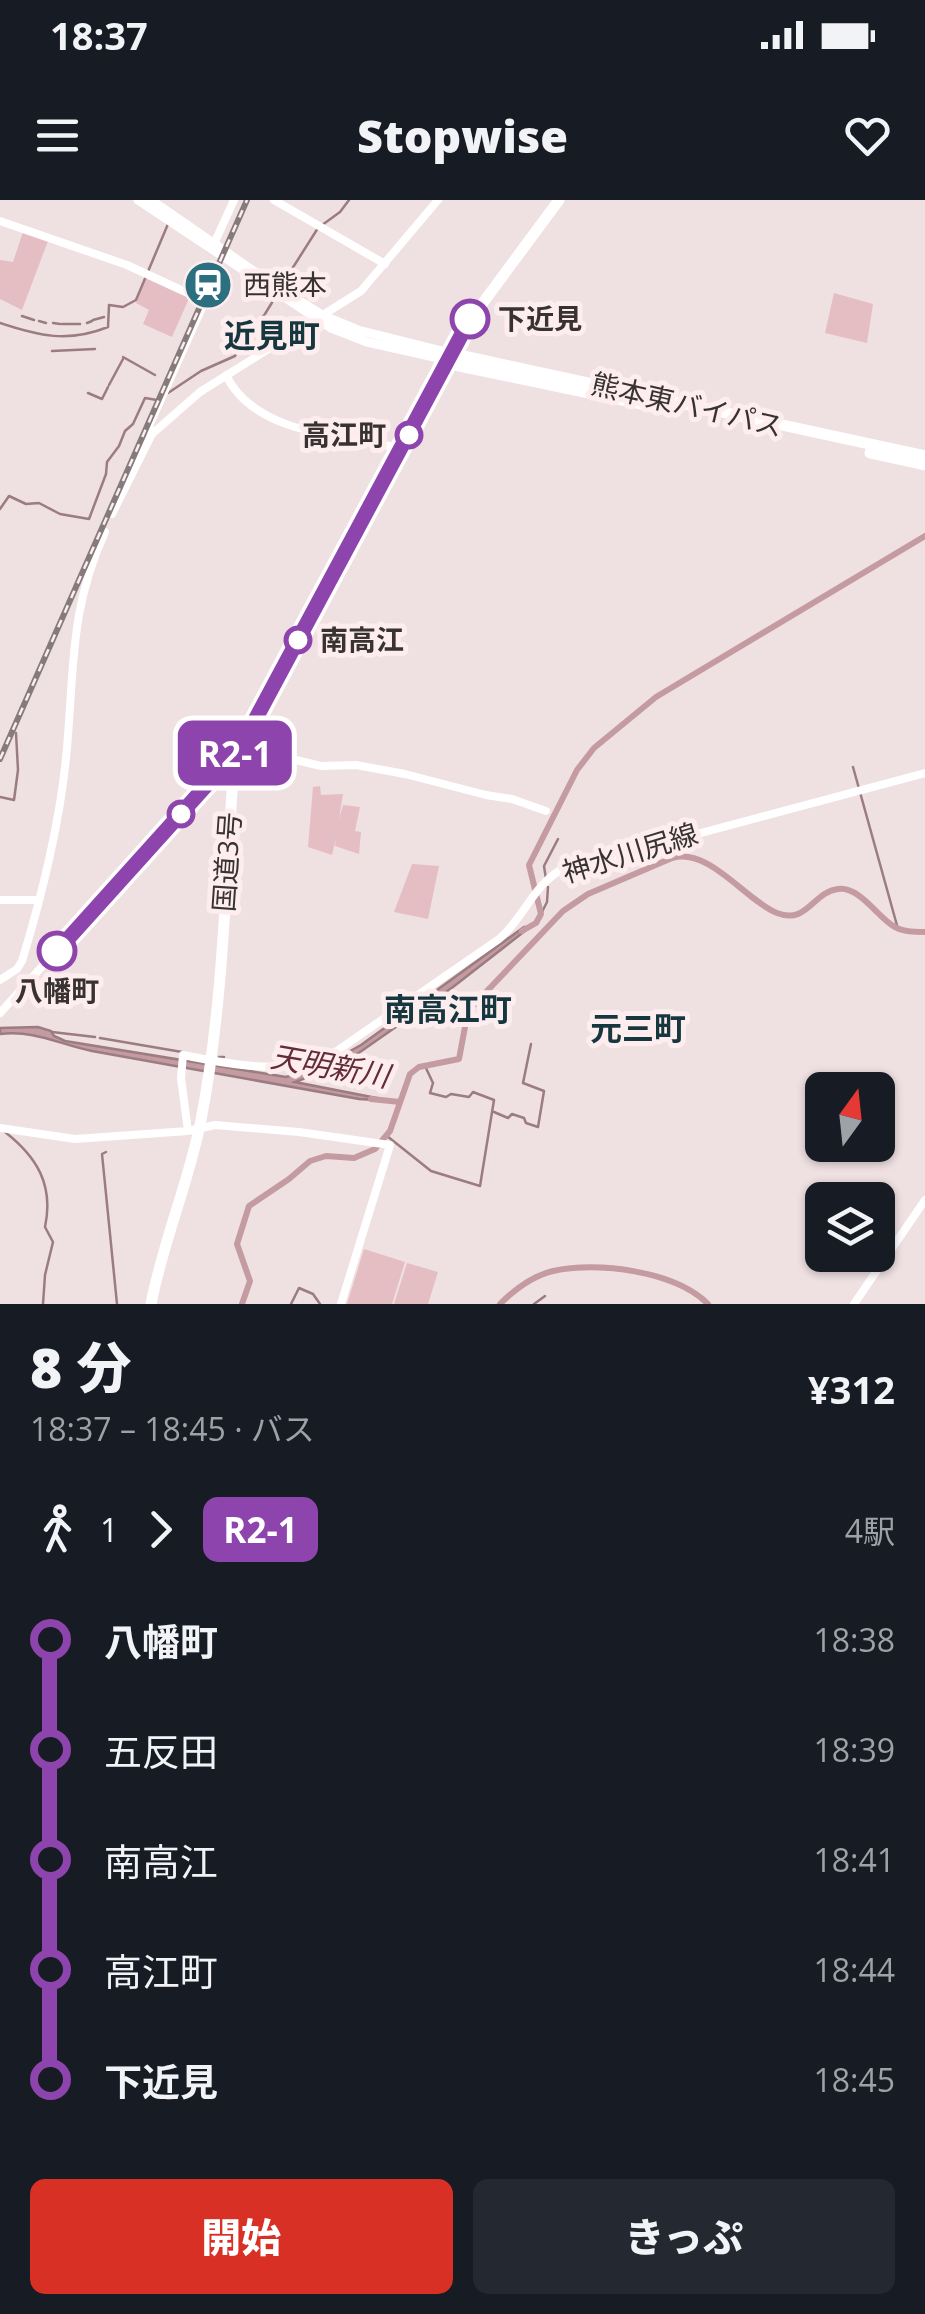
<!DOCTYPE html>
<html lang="ja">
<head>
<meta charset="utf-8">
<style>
  body { margin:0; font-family:"Open Sans","Noto Sans JP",sans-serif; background:#242831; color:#f1f3f6; height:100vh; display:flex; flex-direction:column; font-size:38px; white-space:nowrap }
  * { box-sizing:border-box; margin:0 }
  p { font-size:32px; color:#9ea1a6 }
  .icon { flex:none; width:55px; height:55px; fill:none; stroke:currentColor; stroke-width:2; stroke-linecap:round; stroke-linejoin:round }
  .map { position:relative; height:1104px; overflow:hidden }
  .drawer { display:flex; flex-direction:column; background:#171b24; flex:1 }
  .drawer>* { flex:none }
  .badge { padding:0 20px; border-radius:15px; font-size:35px; line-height:65px }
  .needle { width:65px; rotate:15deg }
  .tools { position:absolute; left:805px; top:872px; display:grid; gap:20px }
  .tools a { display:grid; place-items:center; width:90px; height:90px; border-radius:15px; background:#171b24; box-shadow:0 2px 8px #0004; font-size:50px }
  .map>.badge { position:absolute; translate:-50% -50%; box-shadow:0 0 0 5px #fff }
  .legs { display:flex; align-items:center; gap:15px; height:110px; padding:0 30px; font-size:32px }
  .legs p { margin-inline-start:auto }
  .head { display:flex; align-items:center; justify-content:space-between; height:170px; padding:0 30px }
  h1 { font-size:55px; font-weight:800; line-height:75px }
  .cta { display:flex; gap:20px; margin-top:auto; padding:20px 30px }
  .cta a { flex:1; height:115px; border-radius:15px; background:#d93025; color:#fff; font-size:40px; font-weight:800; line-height:115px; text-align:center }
  .cta a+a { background:#242831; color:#f1f3f6 }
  ul { padding:0 30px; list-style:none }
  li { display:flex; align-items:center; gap:35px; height:110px; font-size:38px }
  li i { display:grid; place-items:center; width:15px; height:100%; margin:0 12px; background:currentColor }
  li i::after { content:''; width:25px; height:25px; margin:-12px; border:8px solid; border-radius:50%; background:#171b24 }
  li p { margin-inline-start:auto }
  li:first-child i { background:linear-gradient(#0000 50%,currentColor 0) }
  li:last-child i { background:linear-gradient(currentColor 50%,#0000 0) }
  .status { display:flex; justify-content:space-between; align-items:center; height:70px; padding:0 50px; background:#171b24; direction:ltr }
  .status svg { height:28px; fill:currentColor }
  header { display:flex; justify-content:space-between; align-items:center; height:130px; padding:0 30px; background:#171b24; font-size:45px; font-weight:800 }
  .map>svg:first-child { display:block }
  .green { fill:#e5bec4 }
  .water { fill:#c59ba2; stroke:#9b7c81; stroke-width:2.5 }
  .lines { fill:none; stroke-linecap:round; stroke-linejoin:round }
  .stream { stroke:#9b7c81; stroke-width:2.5 }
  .river { stroke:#c59ba2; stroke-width:6 }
  .secondary { stroke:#fff; stroke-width:8 }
  .primary { stroke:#fff; stroke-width:9 }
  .highway { stroke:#fff; stroke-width:11 }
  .rail-casing { stroke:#857b7c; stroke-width:6 }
  .rail { stroke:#fdedef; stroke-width:2.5; stroke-dasharray:8; stroke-linecap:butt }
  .line-1-casing { stroke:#fff; stroke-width:22 }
  .line-1 { stroke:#8e44ad; stroke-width:15 }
  .stop-1-dot { fill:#fff; stroke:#8e44ad; stroke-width:5 }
  .labels { text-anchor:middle; stroke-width:10; stroke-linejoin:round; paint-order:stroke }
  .poi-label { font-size:28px; fill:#383233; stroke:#fdedef; text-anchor:start }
  .stop-label { font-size:28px; font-weight:bold; fill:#383233; stroke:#fdedef; text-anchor:start }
  .street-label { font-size:28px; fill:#383233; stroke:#fdedef }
  .water-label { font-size:30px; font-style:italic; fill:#632c38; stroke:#fdedef }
  .quarter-label { font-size:32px; font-weight:bold; fill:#17373f; stroke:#fdedef }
</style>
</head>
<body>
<div class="status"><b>18:37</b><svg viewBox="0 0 49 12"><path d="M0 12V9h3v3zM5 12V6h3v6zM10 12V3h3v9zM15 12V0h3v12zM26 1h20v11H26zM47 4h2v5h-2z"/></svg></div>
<header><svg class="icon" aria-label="menu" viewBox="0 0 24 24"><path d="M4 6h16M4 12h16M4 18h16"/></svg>Stopwise<svg class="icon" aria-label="heart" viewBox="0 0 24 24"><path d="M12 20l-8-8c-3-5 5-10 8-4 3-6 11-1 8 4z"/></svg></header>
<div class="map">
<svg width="925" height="1104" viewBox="0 0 925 1104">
  <rect width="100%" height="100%" fill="#efe0e2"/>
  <path class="green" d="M23 32 48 41 22 110 0 99V60L13 62Z
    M146 77 190 96 172 137 143 124 149 110 136 103Z
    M834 93 873 104 867 143 825 133Z
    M320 586 321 595 343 594 339 619 343 605 360 607 355 631 361 632 359 654 335 646 336 638 332 655 308 647 313 587Z
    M412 664 439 666 428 719 394 712Z
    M364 1049 405 1062 392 1104H347Z
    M407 1063 438 1072 428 1104H394Z"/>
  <path class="water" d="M524 727H530L453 787 343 864 295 882 392 901 359 899 92 851C58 844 36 830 0 834V828L38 827 51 831 54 836 65 841 286 877 323 866 361 845Z"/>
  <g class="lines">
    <path class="stream" d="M278 91 318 28 340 12 349 0
      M22 116 34 120
      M93 120 104 117
      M39 121 46 123
      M0 123C39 136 68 143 108 127L109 105 123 107 136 100 168 24
      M53 123 60 124
      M87 123 92 121
      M62 124H80
      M52 151 95 149
      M123 157 155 175
      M109 185 123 159
      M88 193 102 199 108 187
      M168 193 201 171 235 156 242 138 265 114 276 96
      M0 309 9 296 26 304 39 303 60 314 89 319 106 274 107 262 119 246 125 231 133 224 145 198 157 200
      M853 567 898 729
      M0 597 14 600 18 570 16 533
      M546 679 544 666 558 639
      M541 714 547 702 548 687
      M52 832 95 837
      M100 838 182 852
      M219 857H224
      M494 912 508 918 512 914 524 918 526 923 538 927 544 891 523 883 531 844
      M5 932C37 957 54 985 45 1027L53 1042 45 1075 43 1104
      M387 936 431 971 480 986 494 900 473 892 469 897 451 894 446 897 430 893 433 883 425 866
      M106 952 102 954 117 1104
      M291 1104 299 1088 313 1094 320 1104
      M534 1104 545 1096"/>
    <path class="river" d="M522 731 536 723 541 714 529 665 577 570 594 548 656 497 925 336
      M371 899 400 902
      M242 1104 250 1081 237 1044 249 1006 289 979 310 961 326 956 354 958 375 949 390 931 410 874 419 867 459 859 468 811 563 711 588 694 672 658C709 647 745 700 777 713 807 725 813 692 838 689 860 686 878 718 895 727 903 732 915 732 925 732
      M500 1104C515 1089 532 1076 553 1071 597 1061 675 1071 708 1104"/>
    <path class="secondary" d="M274 0 385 64
      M0 21 127 65 205 101 149 226 151 234
      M213 46 234 0
      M226 175C254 234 342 236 400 248
      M112 314 152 234 200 192 361 91 438 0
      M245 548 321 566 356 565 405 574 486 595 512 599 546 611
      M0 700H37
      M0 780 17 769 22 761C44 689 63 610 68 535 74 458 72 404 105 332
      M0 813 237 551
      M0 928 75 939 188 931 215 925 299 932 390 945 341 1104
      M188 931 181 878 183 855C232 865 283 875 331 855L499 739C523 719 532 688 559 671L925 573
      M854 1104 925 1000"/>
    <path class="primary" d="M138 0 331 128 367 142 452 161
      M151 0 268 81
      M285 92 324 116 358 130 450 153"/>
    <path class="highway" d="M450 153 925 256
      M450 164 656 207
      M870 253 925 265
      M151 1104C163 1041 189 982 201 920 223 807 225 691 233 577L240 547 462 131 559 0"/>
    <g class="rail-casing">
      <path id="rail" d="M0 559 247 0"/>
    </g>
    <use href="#rail" class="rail"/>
  </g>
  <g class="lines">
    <g class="line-1-casing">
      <path id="line-1" d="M57 751 240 548 470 119"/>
    </g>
    <use href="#line-1" class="line-1"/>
  </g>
  <defs>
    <g id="station-disc" transform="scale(2.5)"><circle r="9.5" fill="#2b6f80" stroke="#fdedef"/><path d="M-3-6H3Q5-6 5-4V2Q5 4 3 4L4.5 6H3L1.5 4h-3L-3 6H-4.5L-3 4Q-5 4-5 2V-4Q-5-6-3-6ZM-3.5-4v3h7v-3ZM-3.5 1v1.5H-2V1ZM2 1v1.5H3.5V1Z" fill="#fff"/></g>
  </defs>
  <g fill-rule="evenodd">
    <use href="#station-disc" x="208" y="85"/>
  </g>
  <g class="stop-1-dot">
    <circle cx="470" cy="119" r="18"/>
    <circle cx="409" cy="235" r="12"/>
    <circle cx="298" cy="440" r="12"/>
    <circle cx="181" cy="614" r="12"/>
    <circle cx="57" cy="751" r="18"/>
  </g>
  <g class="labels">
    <g class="poi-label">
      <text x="243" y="95">西熊本</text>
    </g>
    <g class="stop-label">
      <text x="498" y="129">下近見</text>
      <text x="386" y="245" text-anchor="end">高江町</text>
      <text x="320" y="450">南高江</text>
      <text x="57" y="801" text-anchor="middle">八幡町</text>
    </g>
    <g class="street-label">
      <text transform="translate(687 205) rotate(13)" y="10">熊本東バイパス</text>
      <text transform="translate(630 653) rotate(-17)" y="10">神水川尻線</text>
      <text transform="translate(227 662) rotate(-86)" y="10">国道3号</text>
    </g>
    <g class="water-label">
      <text transform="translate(330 867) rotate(10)" y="10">天明新川</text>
    </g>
    <g class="quarter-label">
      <text x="272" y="147">近見町</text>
      <text x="448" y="821">南高江町</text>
      <text x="638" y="840">元三町</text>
    </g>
  </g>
</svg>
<div class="tools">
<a><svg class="needle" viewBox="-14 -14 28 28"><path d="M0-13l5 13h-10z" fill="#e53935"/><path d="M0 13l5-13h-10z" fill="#9ea1a6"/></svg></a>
<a><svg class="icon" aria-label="layers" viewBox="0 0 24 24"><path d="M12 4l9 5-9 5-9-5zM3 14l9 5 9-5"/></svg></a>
</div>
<b class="badge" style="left:235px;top:553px;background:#8e44ad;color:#fff">R2-1</b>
</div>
<section class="drawer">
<div class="head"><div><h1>8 分</h1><p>18:37 – 18:45 · バス</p></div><b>¥312</b></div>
<div class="legs"><svg class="icon" aria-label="walk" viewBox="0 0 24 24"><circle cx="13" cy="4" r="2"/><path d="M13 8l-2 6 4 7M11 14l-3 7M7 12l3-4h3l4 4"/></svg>1<svg class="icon" aria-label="forward" viewBox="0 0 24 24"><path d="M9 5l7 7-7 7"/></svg><b class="badge" style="background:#8e44ad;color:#fff">R2-1</b><p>4駅</p></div>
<ul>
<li><i style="color:#8e44ad"></i><b>八幡町</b><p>18:38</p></li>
<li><i style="color:#8e44ad"></i><span>五反田</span><p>18:39</p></li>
<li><i style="color:#8e44ad"></i><span>南高江</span><p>18:41</p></li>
<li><i style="color:#8e44ad"></i><span>高江町</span><p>18:44</p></li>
<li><i style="color:#8e44ad"></i><b>下近見</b><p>18:45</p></li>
</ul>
<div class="cta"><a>開始</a><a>きっぷ</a></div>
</section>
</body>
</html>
